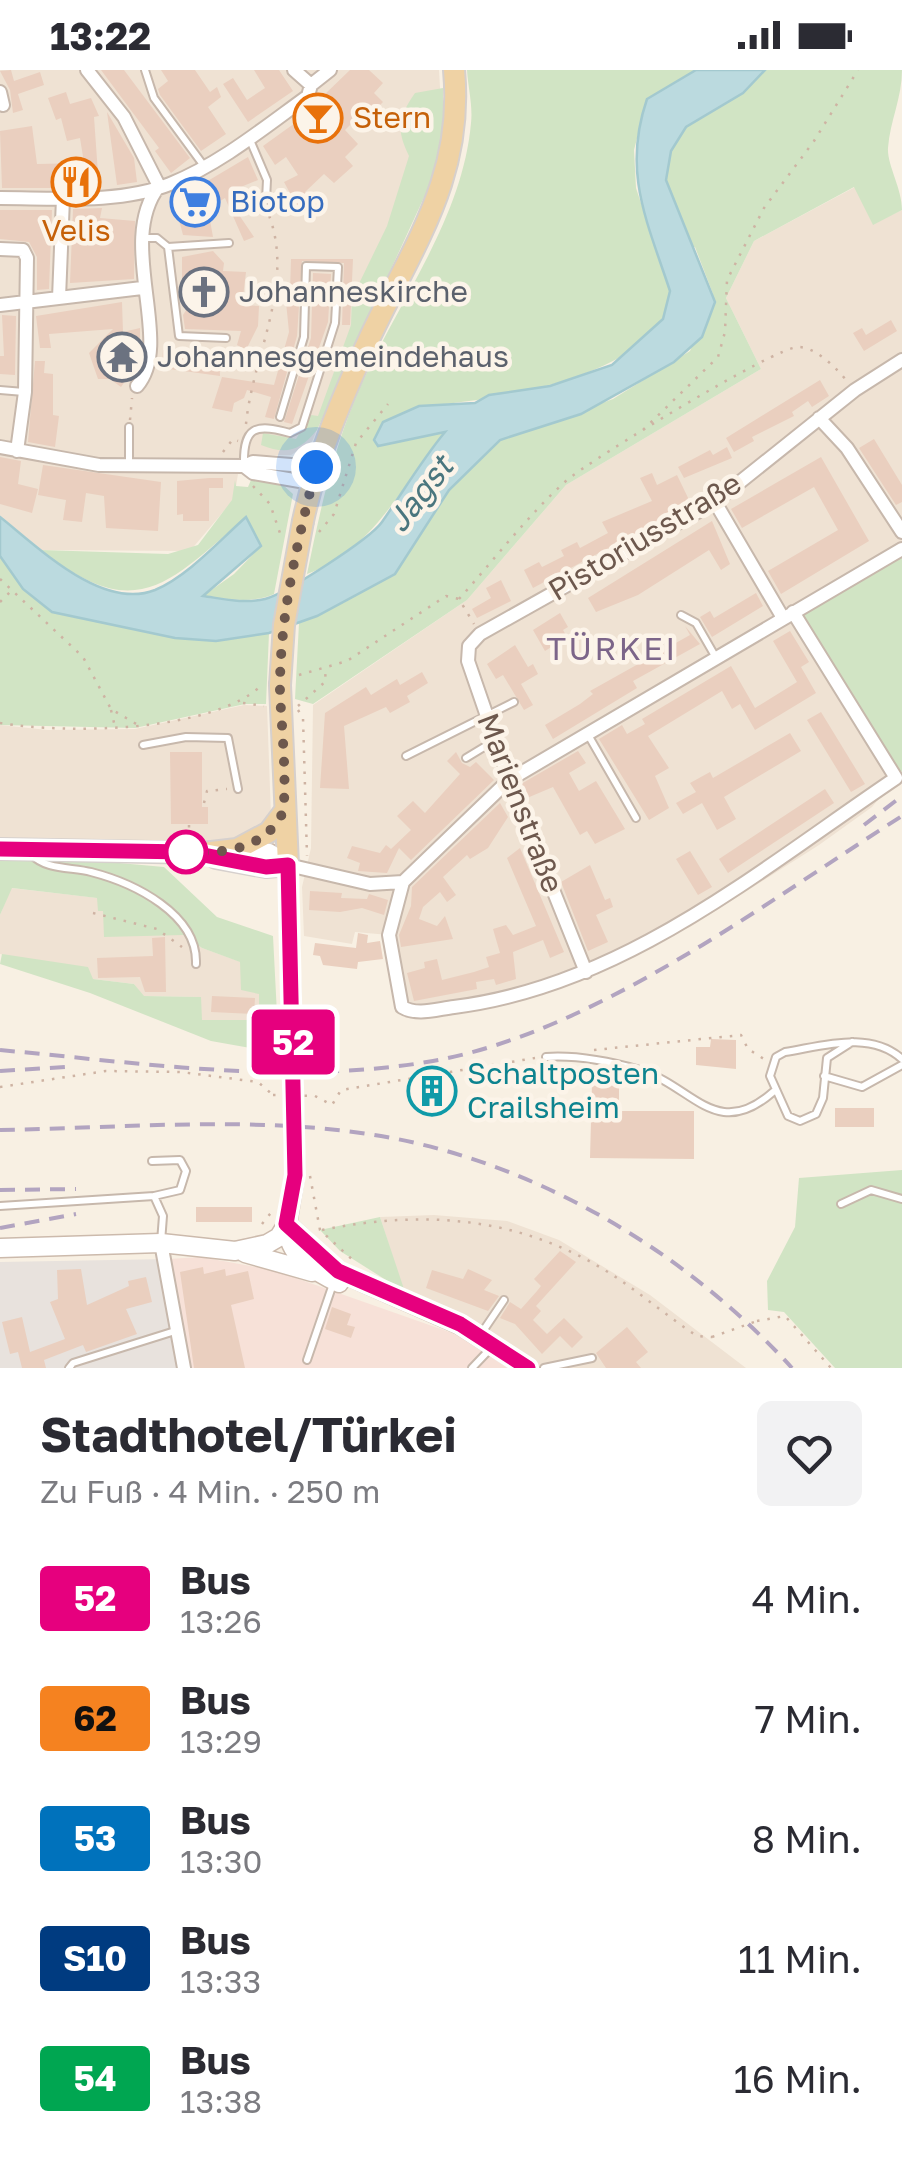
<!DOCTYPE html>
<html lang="de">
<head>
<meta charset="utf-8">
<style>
  body { margin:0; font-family:"Golos Text",sans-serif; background:#f2f2f3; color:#2b2b33; height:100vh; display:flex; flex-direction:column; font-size:38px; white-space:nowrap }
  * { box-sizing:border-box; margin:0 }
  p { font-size:32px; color:#7c7c81 }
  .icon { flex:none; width:55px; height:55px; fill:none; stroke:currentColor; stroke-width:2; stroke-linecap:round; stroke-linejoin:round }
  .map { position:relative; height:1298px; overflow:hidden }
  .side { display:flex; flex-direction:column; background:#fff; flex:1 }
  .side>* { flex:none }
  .badge { padding:0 20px; border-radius:8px; font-size:35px; line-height:65px }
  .you { position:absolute; width:50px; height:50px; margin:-25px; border:8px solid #fff; border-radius:50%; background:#1a73e8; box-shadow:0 0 0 15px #1a73e833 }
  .map>.badge { position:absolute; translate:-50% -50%; box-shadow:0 0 0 5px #fff }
  .round { display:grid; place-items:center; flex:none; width:105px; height:105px; border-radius:15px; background:#f2f2f3 }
  .overview { display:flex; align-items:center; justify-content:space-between; height:170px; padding:0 40px }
  h1 { font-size:48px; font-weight:700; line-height:75px }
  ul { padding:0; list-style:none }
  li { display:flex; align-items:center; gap:30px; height:120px; padding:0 40px }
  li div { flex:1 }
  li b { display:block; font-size:38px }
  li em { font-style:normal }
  li .badge { min-width:110px; font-weight:700; text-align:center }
  .status { display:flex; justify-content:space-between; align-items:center; height:70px; padding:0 50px; background:#fff; direction:ltr }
  .status svg { height:28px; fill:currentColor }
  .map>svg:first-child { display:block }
  .residential { fill:#efe2d3 }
  .commercial { fill:#f7e1d8 }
  .industrial { fill:#e8e2dd }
  .green { fill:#d1e4c4 }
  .water { fill:#bbdadf; stroke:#a3c9cf; stroke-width:2.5 }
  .building { fill:#eacfbf }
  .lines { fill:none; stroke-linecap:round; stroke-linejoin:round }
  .lane-casing { stroke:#c7b8ac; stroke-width:10 }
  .street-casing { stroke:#c7b8ac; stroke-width:16 }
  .secondary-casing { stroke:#ccbaac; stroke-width:21 }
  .primary-casing { stroke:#d6d0cd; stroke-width:24 }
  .path { stroke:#ceb3a3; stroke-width:2.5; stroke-dasharray:2.5 8; stroke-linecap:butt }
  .lane { stroke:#fff; stroke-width:6 }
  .street { stroke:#fff; stroke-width:12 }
  .secondary { stroke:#fff; stroke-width:18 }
  .primary { stroke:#efd2a4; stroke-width:20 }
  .rail { stroke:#b2a4c0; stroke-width:4; stroke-dasharray:15 10; stroke-linecap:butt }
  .primary-bridge-casing { stroke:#d6d0cd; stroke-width:24; stroke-linecap:butt }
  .path-bridge { stroke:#ceb3a3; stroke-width:2.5; stroke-dasharray:2.5 8; stroke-linecap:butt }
  .primary-bridge { stroke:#efd2a4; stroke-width:20 }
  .line-casing { stroke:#fff; stroke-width:22 }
  .line { stroke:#e6007e; stroke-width:15 }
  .walk { stroke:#6d584d; stroke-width:10; stroke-dasharray:0 18 }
  .stop-dot { fill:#fff; stroke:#e6007e; stroke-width:5 }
  .labels { text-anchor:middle; stroke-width:9; stroke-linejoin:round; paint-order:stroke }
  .food-label { font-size:30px; fill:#c56008; stroke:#fcf4e9; text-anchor:start }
  .shop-label { font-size:30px; fill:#366cbe; stroke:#fcf4e9; text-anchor:start }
  .worship-label { font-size:30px; fill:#5b616d; stroke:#fcf4e9; text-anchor:start }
  .street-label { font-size:30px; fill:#6d584d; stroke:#fcf4e9 }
  .culture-label { font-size:30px; fill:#0d838f; stroke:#fcf4e9; text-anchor:start }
  .water-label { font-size:32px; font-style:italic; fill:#4a767e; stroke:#fcf4e9 }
  .neighbourhood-label { font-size:32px; letter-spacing:2.5px; fill:#7c6589; stroke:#fcf4e9 }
</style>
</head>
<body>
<div class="status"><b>13:22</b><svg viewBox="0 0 49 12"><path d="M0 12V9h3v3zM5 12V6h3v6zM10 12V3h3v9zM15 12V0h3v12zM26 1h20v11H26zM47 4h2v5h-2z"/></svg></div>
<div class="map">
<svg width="902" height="1298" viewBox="0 0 902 1298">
  <rect width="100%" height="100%" fill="#f8f0e3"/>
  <path class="residential" d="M0 0H439L441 35 312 372 291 385H241L234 429 190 481 42 480 0 446Z
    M855 117 873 154 902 140V479L896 708 872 737 819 775 690 857 519 925 408 941 389 865 355 862 352 874 304 866 302 817 311 778 313 635 467 530 566 415 761 299 726 228 754 171Z
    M244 635 267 636 272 774 76 770 0 774V655L48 660 135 659Z
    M11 818 98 828 103 840 183 865 202 878 241 892 259 924V951L201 950 200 927 143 926 134 914 93 909 0 884V845Z
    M434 1145 507 1151 559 1170 650 1225 746 1298H528L404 1222 380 1147Z"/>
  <path class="commercial" d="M201 1187 273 1200 455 1264 508 1298H184L168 1189Z"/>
  <path class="industrial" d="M168 1189 184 1298H0V1192Z"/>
  <path class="green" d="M467 0H696L647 29 634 80 636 118 670 221C666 308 484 332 419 336L446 361C404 412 373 481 307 504 319 446 331 389 353 334 390 241 462 155 471 53 473 36 468 17 467 0Z
    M765 0H902C902 28 890 51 888 78 887 95 902 118 902 140L873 155 854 117 754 171 726 228 761 299 566 415 467 530 313 634 295 629 299 553 395 504 449 420 500 370 613 329 690 281 713 224 695 177 690 178 666 109 671 81 686 57 742 23Z
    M443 18V68L432 110 317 360C300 381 286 385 261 375L263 363 296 369 311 345 318 346 351 255 352 228 387 156 409 86C396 59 398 48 415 23Z
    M235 410 236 416 248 417 251 410 283 415 293 424 274 524C251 534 227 529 203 526L234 504 261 476 246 447C167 515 136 555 41 480L168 484 198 475 232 430Z
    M902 479V701L896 708 793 542Z
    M0 486 24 519 52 542 176 568 216 571 269 563 266 634H245L135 658 0 655Z
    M41 786 164 797 217 847 273 866 279 983 211 971 90 923 0 894 2 884 88 897 93 909 134 914 144 926 201 927 202 950H259V924L241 920 240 892 202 878 183 865 104 867 103 841H98L97 828 12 818 0 845V787Z
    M902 1100V1298H835L784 1242 768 1240 767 1211 795 1157 799 1108Z
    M380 1147 405 1222 340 1181 320 1160Z"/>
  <path class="water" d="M696 0H765L743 23 686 57 671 81 666 110 715 232 702 267 674 292 581 344 500 370 449 420 395 504 317 546 269 563 216 571 175 568 52 542 23 519 0 486V447C38 477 102 541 155 520 188 506 219 471 246 447L261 476 203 526C224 529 245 534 265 529 285 524 370 469 382 452 403 422 421 391 445 362L378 376 374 370 383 352 419 336 475 333 489 325 550 316 612 295 663 249 670 221C647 151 622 102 647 29Z"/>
  <path class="building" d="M11 0 14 11 40 2 44 15 18 24 23 40 13 43 10 20 0 1Z
    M101 0H124L190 88 171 103 155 81 159 78Z
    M161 0H195L210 22 217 17 221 27 208 37 226 64 201 81 160 25 158 19 168 11Z
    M254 0H279L293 21 248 52 223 14 233 8 247 30 265 18Z
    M350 0H369L383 13 374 23 383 32 374 41 384 51 374 61 358 47 345 60 358 74 345 87 353 96 334 113 324 104 305 122 311 132 299 140 284 112 298 105 286 87 275 95 263 76 295 53Z
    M66 22 70 34 91 28 99 46 94 47 99 118H2L0 61 32 56 37 94 84 93 80 68 67 71 61 48 56 50 48 28Z
    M107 42 134 88 137 112 117 115Z
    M248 87 258 110 236 119 235 139 254 167 244 171 225 128 217 133 212 121 208 139 213 167 183 165 174 131Z
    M102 138 100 148 135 151 134 209 70 213 73 139Z
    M0 140H52L49 219 37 220V187L29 172 0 169Z
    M213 181 224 193 223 201 246 202 242 235 259 236 258 256 246 280 237 275 241 261 185 259 183 245 190 234H182V187Z
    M291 189H353L350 255H342L344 193 302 191 297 266 274 349 265 347 271 327 247 320 244 328 234 333 232 342 212 338 222 307 274 315 289 262 285 222H290Z
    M313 203 331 204 328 252 292 354 284 352 311 268Z
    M122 232 123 262 140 258V274L138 293 121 317 110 309H98L89 283 113 259 49 264 51 278H40L36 246Z
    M2 245 16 246 15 305 0 304V286H4Z
    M891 250 897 261 864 281 853 263 862 258 866 265Z
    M163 280 219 284 220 306 162 298Z
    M35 291H45L44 303 53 304V345L59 346 55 377 28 372Z
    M820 310 829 326 812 337 808 331 792 342 794 346 752 367 754 371 734 382 726 368Z
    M874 369 902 415V432L896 435 859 378Z
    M727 377 732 388 684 408 678 397 710 380 713 385Z
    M0 387 21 391 18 414 38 419 32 443 0 434Z
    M821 387 869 471 781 524 768 501 838 460 814 417 742 458 731 439Z
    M43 395 161 412 158 461 106 458 104 426 86 423 82 452 63 450 66 430 38 425Z
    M652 403 657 415 677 405 691 434 533 518 524 500 539 492 542 497 564 486 561 480 577 472 580 478 608 463 602 452 652 431 640 408Z
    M209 408H223V418H209V451H183V444L177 445V411Z
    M712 451 730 494 721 500 709 480 638 525 596 542 588 528Z
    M501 510 511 531 477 548 472 539 491 528 486 518Z
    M756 523 763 536 712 567 700 547 710 541 714 548Z
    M560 543 568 557 563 560 567 567 545 581 533 560Z
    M685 556 700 574 633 611 637 618 553 669 545 655 580 634 593 624 590 621 690 565Z
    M790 561 809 592 801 597 816 623 755 660 740 634 732 639 722 621 648 666 669 698 655 706 669 738 649 750 599 669 622 655 627 664 645 654 642 649 731 596 755 638 797 612 773 571Z
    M515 575 528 597 533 594 538 604 521 614 533 635 524 640 503 605 496 609 487 594Z
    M422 602 428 613 407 626 410 632 390 643 386 637 344 656 349 719 320 718 325 643 366 617 371 625 397 609 400 615Z
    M821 642 865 714 851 722 807 650Z
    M790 663 801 681 724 727 736 749 717 760 702 733 683 744 676 733 696 722 690 713 710 702 713 708Z
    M578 681 586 693 569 703 579 721 596 711 625 759 595 774 587 761 580 765 553 717 527 728 521 714Z
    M170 682H202V737H208V754H171Z
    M456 682 462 693 470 697 476 692 494 710 411 790 399 778 387 803 358 801 360 793 347 788 352 776 380 783 386 775 391 779 411 760 397 746 413 731 425 743 460 704 447 691Z
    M825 719 834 733 728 803 719 789Z
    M500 733 508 747 488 778 470 789 467 785 443 807 456 825 447 832 440 822 423 837 419 849 437 856 445 846 453 869 401 877 399 865 411 836 412 817Z
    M520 778 564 882 550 888 543 870 513 882 516 909 496 915 494 909 476 912 477 919 414 931 407 903 425 898 424 892 437 889 442 910 474 902 489 897 486 887 500 883 493 859 506 855 513 865 536 856 507 788Z
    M690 781 712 817 698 825 676 789Z
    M590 795 605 830 610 828 613 837 596 845 608 872 588 881 561 812Z
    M310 821 342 823 341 828 367 829 369 824 388 830 384 845 362 838 340 842 309 840Z
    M358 863 368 865 367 873 380 871 383 889 358 892 357 899 323 895 320 886 313 885 315 873 356 878Z
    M165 867 166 922H145L140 907 98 908 97 888 153 886 152 868Z
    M212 926 255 928 254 944 211 942Z
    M711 969 736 970V999L696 995V977H710Z
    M592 1013H619V1041H694V1089L590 1088Z
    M835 1038H874V1057H835Z
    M196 1137H252V1152H196Z
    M560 1181 576 1192 536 1236 541 1241 533 1250 547 1264 564 1248 583 1267 572 1278 560 1266 542 1284 515 1254 500 1248 510 1232 521 1239 537 1221 541 1216 534 1209Z
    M203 1197 204 1204 225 1199 226 1206 248 1201 254 1229 231 1235 245 1298H194L180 1202Z
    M81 1199 87 1235 129 1216 128 1211 146 1207 152 1232 126 1239 137 1264 86 1282 83 1275 44 1290 46 1298H22L18 1282 10 1284 2 1252 22 1247 30 1282 65 1269 50 1232 58 1229 57 1200Z
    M468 1199 492 1210 484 1220 499 1226 488 1241 426 1218 432 1200 463 1209Z
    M332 1237 351 1244 347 1255 355 1257 351 1268 325 1259Z
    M627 1257 648 1282 636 1292 641 1298H606L596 1283Z"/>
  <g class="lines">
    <g class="lane-casing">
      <path id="lane" d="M145 0 154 28 204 96
        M242 138 266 130 267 110 250 70
        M144 168H157L168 177 179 266 226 268
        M168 177 229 173
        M0 320 24 322
        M129 394V357
        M244 395C243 357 255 353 290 363L302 357 335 253 338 197 306 196 304 267 280 347
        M681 545 696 553 715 586
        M587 663 636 748
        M143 675 186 667 228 668 238 719
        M406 686 514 632
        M466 688 494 671
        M32 785C46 800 72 797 91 802 134 813 198 844 196 894
        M852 972 827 988 823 1028 816 1044 800 1051 788 1046 770 1006 776 987 785 982C823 976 870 960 902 989
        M546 987C575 985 612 992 640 1000 693 1016 716 1072 773 1022
        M824 1006 862 1017 902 995
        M152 1091 180 1090 186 1101 180 1120 154 1126
        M841 1134 871 1120 902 1129
        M0 1136 154 1126 163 1146 161 1172
        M481 1264 504 1230
        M307 1290 334 1211
        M69 1298 73 1293 175 1261
        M472 1298 491 1278
        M544 1298 592 1288"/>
    </g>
    <g class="street-casing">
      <path id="street" d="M87 0 124 47 159 116
        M294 0 311 15
        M0 22 3 35
        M0 128C53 128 120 134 170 114 220 94 265 57 308 26L311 15 330 0
        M0 179 23 180 27 188 25 322 17 381
        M59 228 63 128
        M0 235 142 218
        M137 316C175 272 115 173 159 116
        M819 348 847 378 902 462
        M0 377 99 395 244 396 253 392 316 397
        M244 396 253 403 311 413
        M715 432 783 548
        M793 542 896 708C758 801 623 916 454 937 437 939 417 946 402 937L389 865 403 812 509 710 902 479
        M288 795 370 814 403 812
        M586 902 509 710 468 591 469 576 480 564 715 432 855 320 902 290
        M161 1173 184 1298"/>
    </g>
    <g class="secondary-casing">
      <path id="secondary" d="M287 1154 337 1201 460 1255 528 1298
        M287 1155C288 1186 312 1200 339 1213
        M0 1178 161 1173 235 1181 267 1174 279 1167 287 1154 295 1105 288 795 269 783 237 779
        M245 1183 312 1202"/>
    </g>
    <g class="primary-casing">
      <path id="primary" d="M303 451C317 386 343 325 371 265 414 174 464 106 454 0
        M0 779 203 783 237 779 269 762 284 742
        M216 788 266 797 288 795 280 615"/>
    </g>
    <path class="path" d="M130 350 132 328
      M246 354C253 282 298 210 266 138
      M643 360 718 287 725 262 727 210 764 138 814 71 858 0
      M223 382 233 369 238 371
      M253 416 270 434 282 469
      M319 462 334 444 356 373 388 334
      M0 509 83 587 111 639 138 655
      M459 529C494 490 528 445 567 410 592 389 773 278 798 277 816 277 836 298 847 311
      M0 532 10 522
      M299 605 347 591 446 526 459 529 474 554
      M243 633 264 636
      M298 636 326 611 325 602
      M111 640 115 657
      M298 640 303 648 307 786
      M0 653C66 664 213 663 263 614
      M204 733 207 721 227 719
      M189 768V755
      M93 843 157 859 182 877
      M306 954 327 952
      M594 980 741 965 748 979 764 989
      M0 1017 106 1001 181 1002 258 1012 273 1025
      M315 1026 332 1035 341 1020 535 988
      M310 1106 320 1160 355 1192
      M262 1154 274 1139
      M322 1160C421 1140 515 1146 603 1199 636 1219 665 1245 697 1266L712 1267
      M757 1251 785 1246 831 1298"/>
    <use href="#lane" class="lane"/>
    <use href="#street" class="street"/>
    <use href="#secondary" class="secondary"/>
    <use href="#primary" class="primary"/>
    <path class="rail" d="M864 755 902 726
      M0 980C142 993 291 1016 433 991 595 962 763 834 902 746
      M0 1001 66 997
      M0 1060C125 1058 257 1045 381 1066 537 1093 685 1181 792 1298
      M0 1120 76 1119
      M0 1158 76 1144"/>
    <g class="primary-bridge-casing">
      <path id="primary-bridge" d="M280 615 284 555 303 451"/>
    </g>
    <path class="path-bridge" d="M273 1025 315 1026
      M712 1267 757 1251"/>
    <use href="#primary-bridge" class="primary-bridge"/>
  </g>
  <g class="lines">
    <g class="line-casing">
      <path id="line" d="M0 779 188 782 266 797 288 795 295 1105 286 1154 338 1201 460 1254 528 1298"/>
    </g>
    <use href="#line" class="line"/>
    <path class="walk" d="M186 782C221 784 262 780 281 746 289 732 281 647 280 624 279 547 298 471 316 397"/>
  </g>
  <defs>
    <g id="bar-ring" transform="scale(2.5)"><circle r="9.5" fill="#fcf4e9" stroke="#e8710a" stroke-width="1.5"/><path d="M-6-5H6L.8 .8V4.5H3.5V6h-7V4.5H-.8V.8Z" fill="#e8710a"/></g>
    <g id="restaurant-ring" transform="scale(2.5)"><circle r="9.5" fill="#fcf4e9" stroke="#e8710a" stroke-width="1.5"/><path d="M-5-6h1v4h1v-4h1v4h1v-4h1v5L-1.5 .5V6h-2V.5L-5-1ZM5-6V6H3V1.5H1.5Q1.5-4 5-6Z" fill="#e8710a"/></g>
    <g id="supermarket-ring" transform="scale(2.5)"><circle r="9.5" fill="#fcf4e9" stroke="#3f7fe0" stroke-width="1.5"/><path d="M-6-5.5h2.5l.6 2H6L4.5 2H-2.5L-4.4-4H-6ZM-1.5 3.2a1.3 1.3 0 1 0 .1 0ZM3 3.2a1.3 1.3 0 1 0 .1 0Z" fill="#3f7fe0"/></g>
    <g id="church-ring" transform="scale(2.5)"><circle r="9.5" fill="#fcf4e9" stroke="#6b7280" stroke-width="1.5"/><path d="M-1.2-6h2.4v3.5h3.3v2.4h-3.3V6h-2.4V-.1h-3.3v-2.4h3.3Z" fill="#6b7280"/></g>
    <g id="temple-ring" transform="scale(2.5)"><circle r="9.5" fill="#fcf4e9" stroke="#6b7280" stroke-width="1.5"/><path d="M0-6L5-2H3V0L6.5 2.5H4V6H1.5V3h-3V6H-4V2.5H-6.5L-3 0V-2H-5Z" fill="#6b7280"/></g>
    <g id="building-ring" transform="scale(2.5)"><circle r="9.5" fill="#fcf4e9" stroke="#0f9aa8" stroke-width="1.5"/><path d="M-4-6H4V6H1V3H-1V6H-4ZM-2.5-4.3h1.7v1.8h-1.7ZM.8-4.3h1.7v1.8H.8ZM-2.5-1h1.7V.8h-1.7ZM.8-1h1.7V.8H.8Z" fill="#0f9aa8"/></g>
  </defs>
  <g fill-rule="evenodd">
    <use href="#bar-ring" x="318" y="48"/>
    <use href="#restaurant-ring" x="76" y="112"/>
    <use href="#supermarket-ring" x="195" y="132"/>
    <use href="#church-ring" x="204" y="222"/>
    <use href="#temple-ring" x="122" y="287"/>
    <use href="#building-ring" x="432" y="1021"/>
  </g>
  <circle class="stop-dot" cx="186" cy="782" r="20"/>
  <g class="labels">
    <g class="food-label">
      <text x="353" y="58">Stern</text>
      <text x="76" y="171" text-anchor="middle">Velis</text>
    </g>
    <g class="shop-label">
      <text x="230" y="142">Biotop</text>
    </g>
    <g class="worship-label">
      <text x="239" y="232">Johanneskirche</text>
      <text x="157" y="297">Johannesgemeindehaus</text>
    </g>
    <g class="street-label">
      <text transform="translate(645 467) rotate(-31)" y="10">Pistoriusstraße</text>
      <text transform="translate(520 733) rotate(69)" y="10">Marienstraße</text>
    </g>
    <g class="culture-label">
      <text x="467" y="1014">Schaltposten<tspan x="467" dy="34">Crailsheim</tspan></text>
    </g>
    <g class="water-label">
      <text transform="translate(420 424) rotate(-52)" y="11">Jagst</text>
    </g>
    <g class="neighbourhood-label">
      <text x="612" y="590">TÜRKEI</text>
    </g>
  </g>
</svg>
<div class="you" style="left:316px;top:397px"></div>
<b class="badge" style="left:293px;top:972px;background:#e6007e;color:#fff">52</b>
</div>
<section class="side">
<div class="overview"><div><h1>Stadthotel/Türkei</h1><p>Zu Fuß · 4 Min. · 250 m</p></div><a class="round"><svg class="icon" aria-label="heart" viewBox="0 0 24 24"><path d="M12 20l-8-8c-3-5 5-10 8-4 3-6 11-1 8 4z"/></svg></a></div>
<ul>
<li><span class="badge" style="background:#e6007e;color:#fff">52</span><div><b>Bus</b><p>13:26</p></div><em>4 Min.</em></li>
<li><span class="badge" style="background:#f58220;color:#111">62</span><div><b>Bus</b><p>13:29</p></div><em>7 Min.</em></li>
<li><span class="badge" style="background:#0072bc;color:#fff">53</span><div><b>Bus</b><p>13:30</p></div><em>8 Min.</em></li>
<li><span class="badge" style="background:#003b80;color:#fff">S10</span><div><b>Bus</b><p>13:33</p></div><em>11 Min.</em></li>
<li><span class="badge" style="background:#00a651;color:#fff">54</span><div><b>Bus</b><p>13:38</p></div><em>16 Min.</em></li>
</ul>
</section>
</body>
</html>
